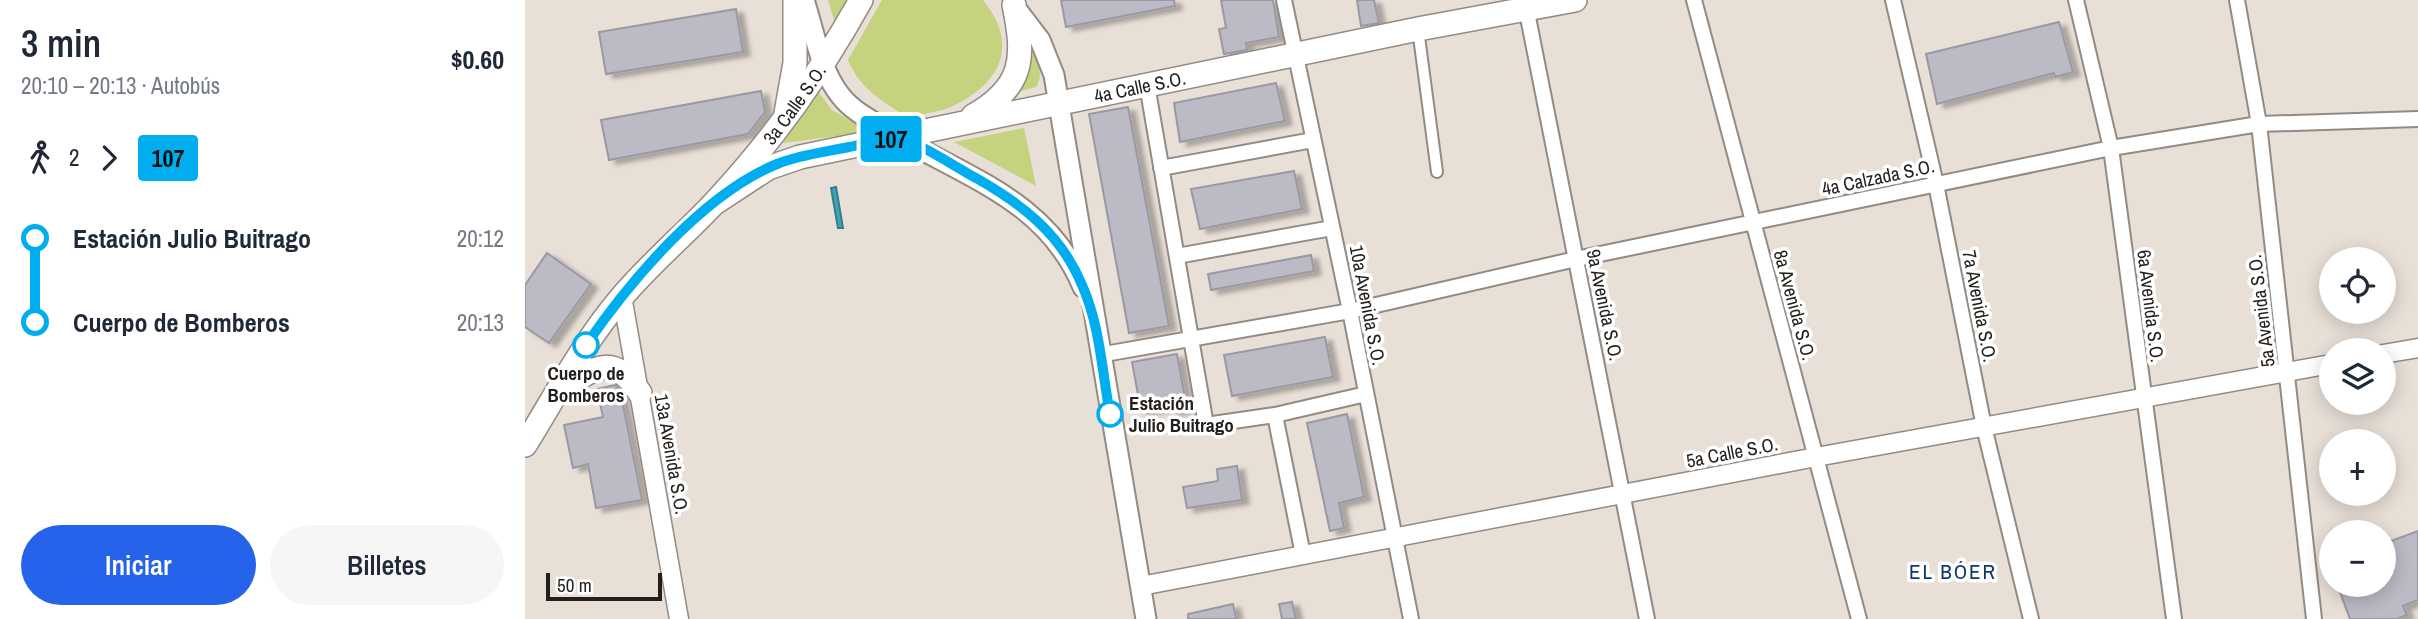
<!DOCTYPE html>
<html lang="es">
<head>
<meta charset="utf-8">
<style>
  body { margin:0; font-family:"Archivo Narrow",sans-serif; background:#f6f6f7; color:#1f2937; height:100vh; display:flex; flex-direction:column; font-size:26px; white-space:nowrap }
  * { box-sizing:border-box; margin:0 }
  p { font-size:23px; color:#747a83 }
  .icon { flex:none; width:38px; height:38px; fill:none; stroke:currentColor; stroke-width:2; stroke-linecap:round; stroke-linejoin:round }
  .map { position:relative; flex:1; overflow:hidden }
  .panel { display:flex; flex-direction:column; background:#fff; width:525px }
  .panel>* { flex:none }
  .badge { padding:0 14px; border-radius:5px; font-size:24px; line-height:46px }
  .fabs { position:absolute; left:1794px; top:247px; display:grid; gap:14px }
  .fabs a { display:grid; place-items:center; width:77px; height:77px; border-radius:50%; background:#fff; box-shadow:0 4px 18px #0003; font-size:35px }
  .scale { position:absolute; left:21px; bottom:18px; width:116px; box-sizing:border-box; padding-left:7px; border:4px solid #221f1c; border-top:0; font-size:19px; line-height:24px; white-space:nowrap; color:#221f1c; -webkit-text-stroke:5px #fff; paint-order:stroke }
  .map>.badge { position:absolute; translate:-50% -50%; box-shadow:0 0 0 4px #fff }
  .legs { display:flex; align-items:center; gap:10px; height:77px; padding:0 21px; font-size:23px }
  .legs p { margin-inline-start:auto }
  .summary { display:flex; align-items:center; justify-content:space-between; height:119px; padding:0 21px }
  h1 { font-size:38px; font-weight:600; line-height:52px }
  .cta { display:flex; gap:14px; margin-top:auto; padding:14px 21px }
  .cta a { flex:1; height:80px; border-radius:42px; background:#2563eb; color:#fff; font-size:28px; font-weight:600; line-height:80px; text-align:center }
  .cta a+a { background:#f6f6f7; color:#1f2937 }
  ul { padding:0 21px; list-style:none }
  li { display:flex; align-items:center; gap:24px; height:84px; font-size:26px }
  li i { display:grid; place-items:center; width:10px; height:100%; margin:0 9px; background:currentColor }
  li i::after { content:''; width:18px; height:18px; margin:-9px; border:5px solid; border-radius:50%; background:#fff }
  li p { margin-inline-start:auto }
  li:first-child i { background:linear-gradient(#0000 50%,currentColor 0) }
  li:last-child i { background:linear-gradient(currentColor 50%,#0000 0) }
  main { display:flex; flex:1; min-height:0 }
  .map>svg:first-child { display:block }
  .green { fill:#c5d27e }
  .water { fill:#3ba7bb; stroke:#347e8b; stroke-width:2 }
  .building { fill:#bbbac5; stroke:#9a99a3; stroke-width:2; filter:url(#shadow) }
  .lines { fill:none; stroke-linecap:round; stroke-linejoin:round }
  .pedestrian-casing { stroke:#938a83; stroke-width:14 }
  .minor-casing { stroke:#938a83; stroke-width:18 }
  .tertiary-casing { stroke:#938a83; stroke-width:21 }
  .secondary-casing { stroke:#938a83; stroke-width:23 }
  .trunk-casing { stroke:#938a83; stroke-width:26 }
  .pedestrian { stroke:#fff; stroke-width:10 }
  .minor { stroke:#fff; stroke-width:14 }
  .tertiary { stroke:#fff; stroke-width:18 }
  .secondary { stroke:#fff; stroke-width:19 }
  .trunk { stroke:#fff; stroke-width:23 }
  .line-1-casing { stroke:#fff; stroke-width:16 }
  .line-1 { stroke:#00adee; stroke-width:10 }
  .stop-1-dot { fill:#fff; stroke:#00adee; stroke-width:3.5 }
  .labels { text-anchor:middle; stroke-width:7; stroke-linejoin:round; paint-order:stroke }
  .street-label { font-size:19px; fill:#221f1c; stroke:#fff }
  .stop-label { font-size:19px; font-weight:bold; fill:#221f1c; stroke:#fff }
  .neighbourhood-label { font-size:21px; letter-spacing:2px; fill:#0f396c; stroke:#fff }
</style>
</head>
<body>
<main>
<section class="panel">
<div class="summary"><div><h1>3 min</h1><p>20:10 – 20:13 · Autobús</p></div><b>$0.60</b></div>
<div class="legs"><svg class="icon" aria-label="walk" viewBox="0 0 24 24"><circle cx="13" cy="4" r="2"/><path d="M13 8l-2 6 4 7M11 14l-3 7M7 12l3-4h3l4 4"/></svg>2<svg class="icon" aria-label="forward" viewBox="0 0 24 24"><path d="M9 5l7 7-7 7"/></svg><b class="badge" style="background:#00adee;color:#111">107</b></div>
<ul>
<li><i style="color:#00adee"></i><b>Estación Julio Buitrago</b><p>20:12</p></li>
<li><i style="color:#00adee"></i><b>Cuerpo de Bomberos</b><p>20:13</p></li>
</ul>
<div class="cta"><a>Iniciar</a><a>Billetes</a></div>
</section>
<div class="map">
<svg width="1893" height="619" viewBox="0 0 1893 619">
  <defs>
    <filter id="shadow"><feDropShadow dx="7" dy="4" stdDeviation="2" flood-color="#0004"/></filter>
  </defs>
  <rect width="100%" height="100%" fill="#e8dfd7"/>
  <path class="green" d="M303 0H323L310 23Z
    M357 0H458C493 43 478 81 430 105 416 112 397 114 382 117 357 101 335 89 323 60Z
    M500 44C510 58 521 71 511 87L482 95Z
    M292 90 307 110 344 132 258 143Z
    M499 128 511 186 429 142Z"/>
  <path class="water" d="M311 187 318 228H313L306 188Z"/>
  <path class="building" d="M536 0H649L650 6 541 27Z
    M696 0H748L754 37 721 43 722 50 699 54 694 29 701 28Z
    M832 0H849L854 23 836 26Z
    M211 9 218 52 81 74 74 32Z
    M1534 22 1548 72 1530 77 1529 73 1412 104 1401 54Z
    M751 83 760 121 655 142 649 103Z
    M236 91 240 112 223 134 84 160 76 120Z
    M603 107 644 326 604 333 564 114Z
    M769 171 777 209 675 229 666 189Z
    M22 253 66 284 24 343 0 327V285Z
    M786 255 789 271 686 290 683 274Z
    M800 337 808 377 707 396 699 355Z
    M652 354 662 409 647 411 646 406 616 411 607 362Z
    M90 385 95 390 117 500 71 508 63 464 48 468 39 425 78 417 72 389Z
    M822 414 839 497 814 503 819 528 805 531 782 423Z
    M712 466 717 500 662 508 658 487 693 481 692 469Z
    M1893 531V600L1878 606 1882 615 1872 619H1825L1812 584H1858V544Z
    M767 602 771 619H757L754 604Z
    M708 604 711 619H663V614Z"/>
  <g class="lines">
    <g class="pedestrian-casing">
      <path id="pedestrian" d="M893 29 912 172"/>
    </g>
    <g class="minor-casing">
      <path id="minor" d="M759 0 825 311 886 619
        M1169 0 1334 619
        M1368 0 1411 184 1459 427 1506 619
        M1551 0 1586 148 1649 619
        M1712 0 1734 124 1789 619
        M1000 2 1122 619
        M622 85 681 425 750 415 841 394
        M636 168 788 140
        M652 256 807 228
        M574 355 825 311 1051 259 1586 148 1734 124 1893 119
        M750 415 778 555"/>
    </g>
    <g class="tertiary-casing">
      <path id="tertiary" d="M97 296 154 619
        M1858 354 1893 348
        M616 586 1291 457 1806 364"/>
    </g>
    <g class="secondary-casing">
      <path id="secondary" d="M279 0C289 30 295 70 315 95 327 111 346 120 362 130 438 177 521 198 558 287
        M489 6 515 40 529 75 621 619"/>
    </g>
    <g class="trunk-casing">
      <g id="trunk">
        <path d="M261 113 270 63V0"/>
        <path d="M448 116C499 87 500 58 489 5"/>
        <path id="s1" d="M191 202 243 168 275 157 893 29 1050 0"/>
        <path d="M38 389C72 365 89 354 115 393"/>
        <path id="s2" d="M0 445C31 395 58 343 96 298 126 262 162 233 193 199 251 136 294 75 336 0"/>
      </g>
    </g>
    <use href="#pedestrian" class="pedestrian"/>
    <use href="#minor" class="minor"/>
    <use href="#tertiary" class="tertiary"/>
    <use href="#secondary" class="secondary"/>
    <use href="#trunk" class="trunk"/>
  </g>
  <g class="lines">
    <g class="line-1-casing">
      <path id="line-1" d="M61 345C105 281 178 194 252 164 274 155 300 152 324 147 338 145 363 135 376 138 395 143 432 168 451 178 497 204 536 234 557 285 575 325 577 372 585 414"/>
    </g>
    <use href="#line-1" class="line-1"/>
  </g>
  <g class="stop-1-dot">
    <circle cx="61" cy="345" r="12"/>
    <circle cx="585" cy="414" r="12"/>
  </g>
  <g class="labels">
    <g class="street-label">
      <text dy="7" stroke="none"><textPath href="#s1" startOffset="443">4a Calle S.O.</textPath></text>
      <text dy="7" stroke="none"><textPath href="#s2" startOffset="436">3a Calle S.O.</textPath></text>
      <text transform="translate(1353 177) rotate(-12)" y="7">4a Calzada S.O.</text>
      <text transform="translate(843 305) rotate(79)" y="7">10a Avenida S.O.</text>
      <text transform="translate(1080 305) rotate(78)" y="7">9a Avenida S.O.</text>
      <text transform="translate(1270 305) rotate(75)" y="7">8a Avenida S.O.</text>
      <text transform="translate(1455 306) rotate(79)" y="7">7a Avenida S.O.</text>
      <text transform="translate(1626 306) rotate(83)" y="7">6a Avenida S.O.</text>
      <text transform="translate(1736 311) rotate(-97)" y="7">5a Avenida S.O.</text>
      <text transform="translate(1207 452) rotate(-11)" y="7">5a Calle S.O.</text>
      <text transform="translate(147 454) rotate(80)" y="7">13a Avenida S.O.</text>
    </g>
    <g class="stop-label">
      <text x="61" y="380">Cuerpo de<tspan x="61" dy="22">Bomberos</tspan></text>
      <text x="604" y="410" text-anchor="start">Estación<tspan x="604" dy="22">Julio Buitrago</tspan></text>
    </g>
    <g class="neighbourhood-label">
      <text x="1428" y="579">EL BÓER</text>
    </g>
  </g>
</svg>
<div class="fabs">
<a><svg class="icon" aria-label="locate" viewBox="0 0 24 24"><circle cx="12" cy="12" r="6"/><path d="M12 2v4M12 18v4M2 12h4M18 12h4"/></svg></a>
<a><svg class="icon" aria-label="layers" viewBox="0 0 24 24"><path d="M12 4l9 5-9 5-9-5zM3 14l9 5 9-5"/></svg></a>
<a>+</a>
<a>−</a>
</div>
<div class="scale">50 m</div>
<b class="badge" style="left:366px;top:139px;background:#00adee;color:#111">107</b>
</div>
</main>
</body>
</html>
